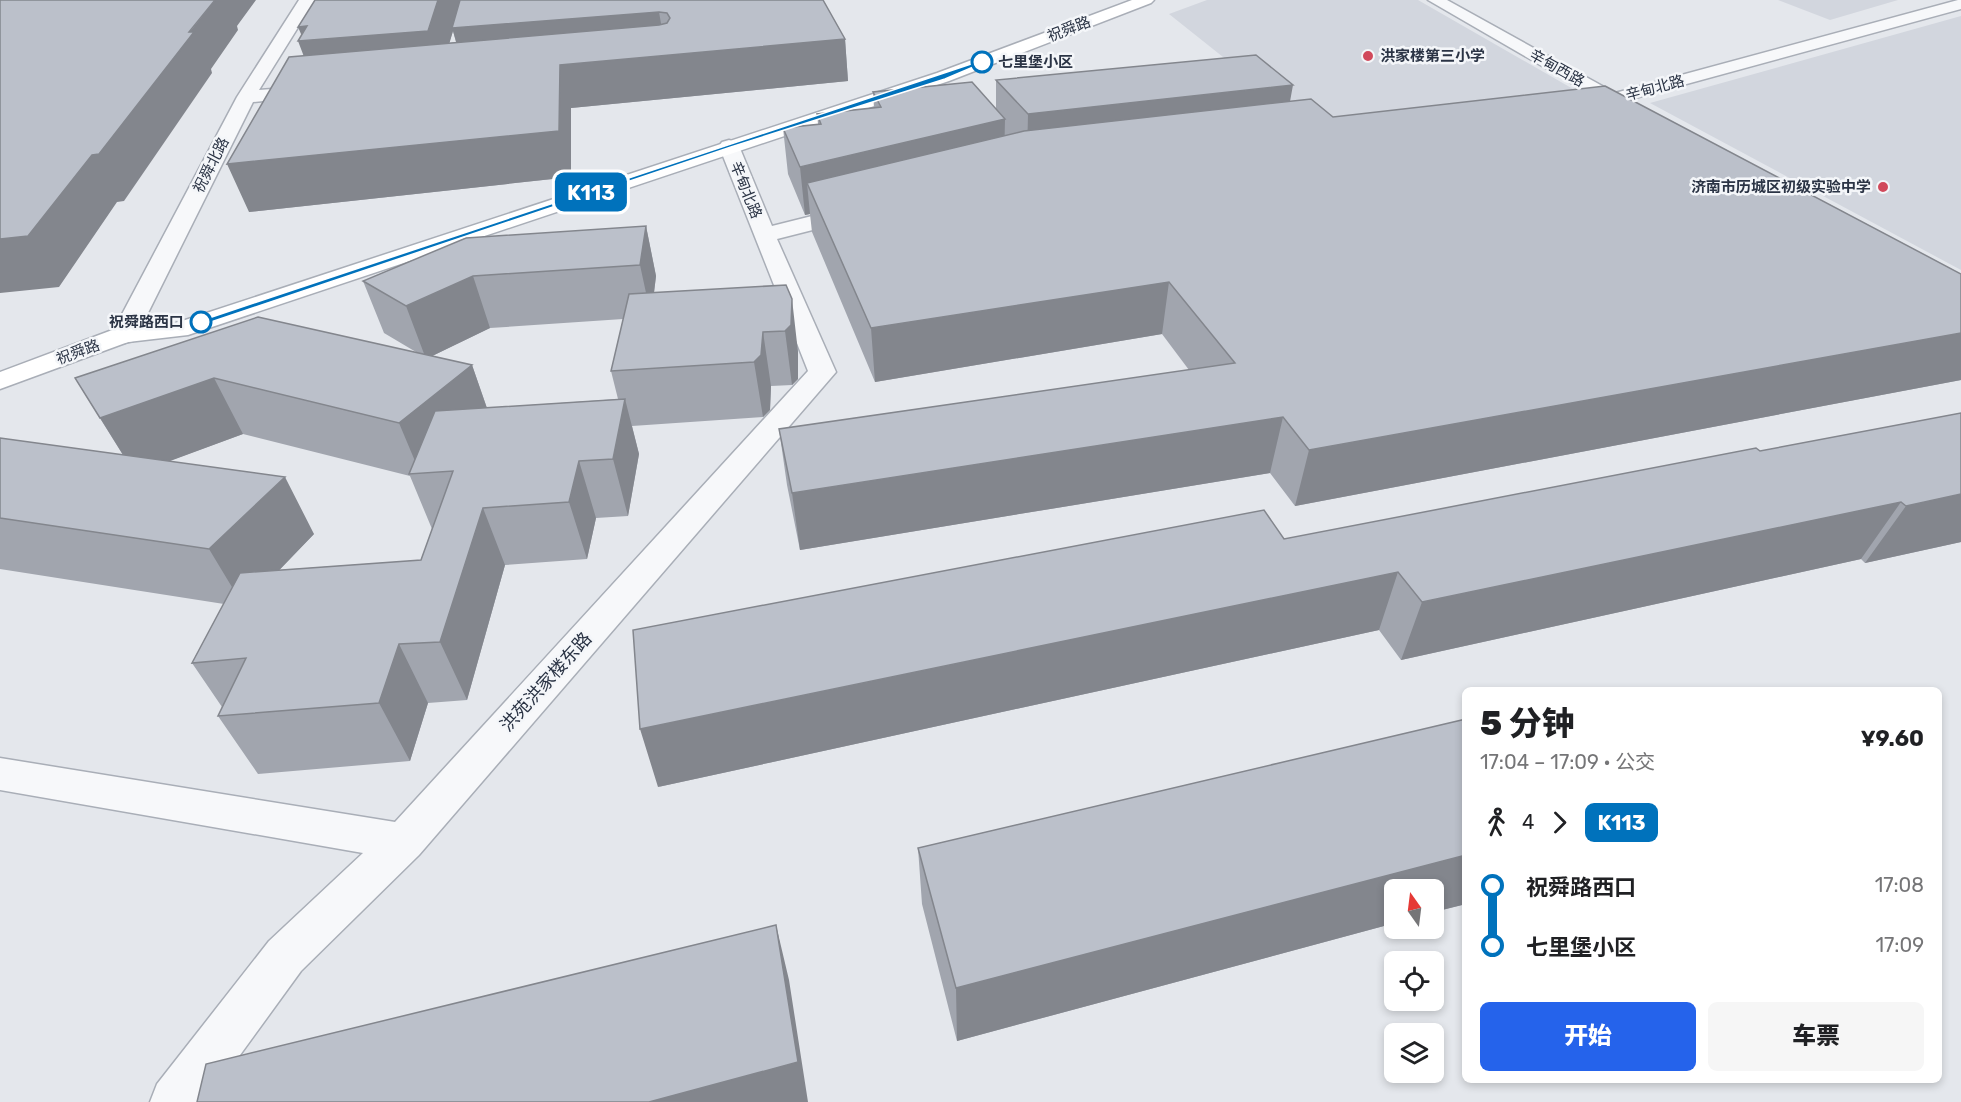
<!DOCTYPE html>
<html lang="zh">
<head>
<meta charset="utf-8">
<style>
  body { margin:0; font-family:Rubik,"Noto Sans SC",sans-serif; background:#f6f6f6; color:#202124; height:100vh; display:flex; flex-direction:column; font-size:22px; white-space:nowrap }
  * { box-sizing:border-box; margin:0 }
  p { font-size:20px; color:#757577 }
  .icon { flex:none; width:33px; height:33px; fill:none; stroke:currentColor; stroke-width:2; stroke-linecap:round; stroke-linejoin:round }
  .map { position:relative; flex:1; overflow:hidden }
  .details { position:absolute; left:1462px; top:687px; width:480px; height:396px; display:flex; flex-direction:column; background:#fff; border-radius:9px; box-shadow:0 3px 9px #0003 }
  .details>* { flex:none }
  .badge { padding:0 12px; border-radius:9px; font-size:21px; line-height:39px }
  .needle { width:39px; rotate:346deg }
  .controls { position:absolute; left:1384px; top:879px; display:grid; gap:12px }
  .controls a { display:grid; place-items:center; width:60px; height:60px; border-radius:9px; background:#fff; box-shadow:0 3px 9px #0003; font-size:30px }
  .map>.badge { position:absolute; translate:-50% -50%; box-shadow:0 0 0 3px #fff }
  .legs { display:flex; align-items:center; gap:9px; height:66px; padding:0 18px; font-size:20px }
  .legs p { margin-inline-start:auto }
  .head { display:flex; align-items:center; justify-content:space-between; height:102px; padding:0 18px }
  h1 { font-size:33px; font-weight:800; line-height:45px }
  .action { display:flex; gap:12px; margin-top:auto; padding:12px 18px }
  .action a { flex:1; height:69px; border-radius:9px; background:#2563eb; color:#fff; font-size:24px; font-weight:800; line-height:69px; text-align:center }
  .action a+a { background:#f6f6f6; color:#202124 }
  ul { padding:0 18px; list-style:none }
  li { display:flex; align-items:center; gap:21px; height:60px; font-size:22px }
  li i { display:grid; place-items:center; width:9px; height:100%; margin:0 8px; background:currentColor }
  li i::after { content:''; width:15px; height:15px; margin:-8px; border:4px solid; border-radius:50%; background:#fff }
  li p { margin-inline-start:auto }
  li:first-child i { background:linear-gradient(#0000 50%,currentColor 0) }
  li:last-child i { background:linear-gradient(currentColor 50%,#0000 0) }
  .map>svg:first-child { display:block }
  .built { fill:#d2d6de }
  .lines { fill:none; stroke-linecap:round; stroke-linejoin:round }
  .minor-casing { stroke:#a9aeb7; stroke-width:3 }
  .tertiary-casing { stroke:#a9aeb7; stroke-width:3 }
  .secondary-casing { stroke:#a9aeb7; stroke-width:3 }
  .minor { fill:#f7f8fa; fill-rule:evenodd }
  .tertiary { fill:#f7f8fa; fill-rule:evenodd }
  .secondary { fill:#fff; fill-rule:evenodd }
  .wall { fill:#a1a5ae; fill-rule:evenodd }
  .shaded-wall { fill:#83868d }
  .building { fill:#bbc0ca; stroke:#83868d; stroke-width:1.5 }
  .line-1 { fill:#0072bc; stroke:#fff; stroke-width:1.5 }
  .poi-dot { fill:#d1495b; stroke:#f4f6f9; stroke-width:2 }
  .stop-1-dot { fill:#fff; stroke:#0072bc; stroke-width:3 }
  .labels { text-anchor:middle; stroke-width:5; stroke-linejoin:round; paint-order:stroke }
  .far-street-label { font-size:15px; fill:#2b3445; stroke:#f4f6f9 }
  .far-poi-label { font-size:15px; font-weight:bold; fill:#2b3445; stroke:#f4f6f9; text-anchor:start }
  .far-stop-label { font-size:15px; font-weight:bold; fill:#2b3445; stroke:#f4f6f9; text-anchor:start }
  .street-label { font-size:18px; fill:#2b3445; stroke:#f4f6f9 }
</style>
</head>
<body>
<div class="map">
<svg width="1961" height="1102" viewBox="0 0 1961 1102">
  <rect width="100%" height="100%" fill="#e4e7ec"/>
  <path class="built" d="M1207 0H1418L1587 97 1312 128 1169 14Z
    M1778 0H1898L1830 20Z
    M1961 16V270L1650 103Z"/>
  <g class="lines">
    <g class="minor-casing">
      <path id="minor" d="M299 0H315L259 90 312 86 318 87 321 91 318 95 312 96 253 102 137 335 133 341 124 343 115 341 111 335 237 97Z
        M729 140 736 142 739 146 772 226 856 205 864 207 867 212 864 217 777 239 836 372 419 855 301 971 206 1102H150L157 1084 269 941 363 853 0 790V758L395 822 808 371 719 146 722 142Z"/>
    </g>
    <g class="tertiary-casing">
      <path id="tertiary" d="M1428 0H1447L1615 93 1958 0H1961V9L1628 100 1639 109 1637 113H1623Z"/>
    </g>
    <g class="secondary-casing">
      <path id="secondary" d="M1132 0H1154L1151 3 949 81 188 335 128 342 0 389V372L115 329 176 323 937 73Z"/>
    </g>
    <use href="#minor" class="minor"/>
    <use href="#tertiary" class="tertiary"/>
    <use href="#secondary" class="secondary"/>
  </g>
  <path class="wall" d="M823 0 845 39 848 81 571 108V177L249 212 304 55 302 35ZM453 31 456 42 449 43Z
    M996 80 1290 101 1333 117 1961 274V380L1295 506 1270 473 800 550 787 485 779 429 1189 370 1162 334 875 382 812 232 810 214 805 215 788 174 783 128 818 124 817 114 874 108 873 92 996 109Z
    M646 226 656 276 654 293 786 285 798 352V379L792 385 771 386 770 410 763 417 632 426 639 454 628 516 596 518 587 559 505 565 467 700 428 703 410 761 258 774 218 716 222 707 192 663 224 604 0 569V438L123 455 75 378 416 352 384 333 363 281ZM623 319 611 371 618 399 487 408 472 365 432 356 490 328ZM243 434 410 476 432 529 421 560 279 570 314 534 169 461Z
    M1961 413V542L1865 563 1861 559 1401 660 1379 630 658 787 1284 539 1760 451Z
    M1466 719V904L1434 912V890H1395V923L957 1041 922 904 918 848Z"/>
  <path class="shaded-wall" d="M215 0H256L237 26 238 30 211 69 212 73 124 201 117 202 59 287 0 293V239L92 155Z
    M438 0H461L659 12 666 52 464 69 453 31 441 72 314 83 298 41H304L298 27Z
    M845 39 848 81 571 108V177L249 212 227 164 560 65Z
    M1293 85 1285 129 1027 160 1028 114Z
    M1005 119 1004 165 807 183 810 214 805 215 800 167Z
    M646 226 656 276 651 316 640 265Z
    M473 276 490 328 426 359 406 306Z
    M1169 282 1162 334 875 382 871 328Z
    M792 299 798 352V379L792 385 785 331Z
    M763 332 771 386 770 410 763 417 754 362Z
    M1961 333V380L1295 506 1309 450Z
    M472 365 491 420 420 473 399 423Z
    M214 378 243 434 135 474 100 418Z
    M625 399 639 454 628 516 613 459Z
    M1283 417 1270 473 800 550 792 493Z
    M579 461 596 518 587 559 569 502Z
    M285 477 314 534 244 607 209 549Z
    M1961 494V542L1865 563 1906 506Z
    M1901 502 1861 559 1401 660 1422 602Z
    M483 508 505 565 467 700 440 642Z
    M1398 572 1379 630 658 787 640 729Z
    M399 644 428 703 410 761 379 703Z
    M1466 855V904L1434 912V890H1395V923L957 1041 956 988Z
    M776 925 789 980 808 1102H649Z"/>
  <path class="building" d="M0 0H215L189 32H194L99 154 92 155 28 236 0 239Z
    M315 0H438L428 31 298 41 307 26 298 27Z
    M460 0H823L845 39 560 65 559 131 227 164 289 57 659 25 667 23 670 18 667 13 659 12 452 28Z
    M1256 55 1293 85 1028 114 996 80Z
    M972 82 1005 119 800 167 783 128 821 124 817 114 881 107 873 92Z
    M1605 86 1961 274V333L1309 450 1283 417 792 493 779 429 1235 363 1169 282 871 328 807 183 1024 131 1311 99 1333 117Z
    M646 226 640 265 473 276 406 306 363 281 466 238Z
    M786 285 792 299 791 325 785 331 763 332 761 355 754 362 611 371 629 294Z
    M258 317 472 365 399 423 214 378 100 418 75 378Z
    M625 399 613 459 579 461 569 502 483 508 440 642 399 644 379 703 218 716 246 658 192 663 240 573 421 560 453 471 409 474 435 411Z
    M1961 413V494L1906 506 1901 502 1422 602 1398 572 640 729 633 630 1264 510 1284 539 1756 448 1760 451Z
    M0 438 285 477 209 549 0 518Z
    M1466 719V855L956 988 918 848Z
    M776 925 798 1062 649 1102H197L206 1064Z"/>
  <path class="line-1" d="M980 61 985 62 945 79 731 147 205 324 197 322Z"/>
  <g class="poi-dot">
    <circle cx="1368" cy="56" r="6"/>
    <circle cx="1883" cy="187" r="6"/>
  </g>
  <g class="stop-1-dot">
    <circle cx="982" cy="62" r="10"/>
    <circle cx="201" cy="322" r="10"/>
  </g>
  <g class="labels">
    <g class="far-street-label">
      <text transform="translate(1069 29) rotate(-21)" y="5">祝舜路</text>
      <text transform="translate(1557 68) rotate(29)" y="5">辛甸西路</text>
      <text transform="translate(1655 88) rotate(-15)" y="5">辛甸北路</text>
      <text transform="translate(211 165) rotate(-63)" y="5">祝舜北路</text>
      <text transform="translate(746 190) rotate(68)" y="5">辛甸北路</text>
      <text transform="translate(78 352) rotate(-20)" y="5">祝舜路</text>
    </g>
    <g class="far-poi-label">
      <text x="1380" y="61">洪家楼第三小学</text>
      <text x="1871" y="192" text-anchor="end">济南市历城区初级实验中学</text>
    </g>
    <g class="far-stop-label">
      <text x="998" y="67">七里堡小区</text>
      <text x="184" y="327" text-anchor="end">祝舜路西口</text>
    </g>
    <g class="street-label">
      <text transform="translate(546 682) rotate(-48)" y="6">洪苑洪家楼东路</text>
    </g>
  </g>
</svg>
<div class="controls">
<a><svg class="needle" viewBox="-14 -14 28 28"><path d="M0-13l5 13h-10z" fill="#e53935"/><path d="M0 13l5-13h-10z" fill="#757577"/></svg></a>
<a><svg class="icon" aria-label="locate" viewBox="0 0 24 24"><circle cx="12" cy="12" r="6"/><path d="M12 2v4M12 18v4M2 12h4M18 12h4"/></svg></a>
<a><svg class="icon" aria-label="layers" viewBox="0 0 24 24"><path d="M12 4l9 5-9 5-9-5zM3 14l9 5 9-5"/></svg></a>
</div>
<b class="badge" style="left:591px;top:192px;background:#0072bc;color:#fff">K113</b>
<section class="details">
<div class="head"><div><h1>5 分钟</h1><p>17:04 – 17:09 · 公交</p></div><b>¥9.60</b></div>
<div class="legs"><svg class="icon" aria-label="walk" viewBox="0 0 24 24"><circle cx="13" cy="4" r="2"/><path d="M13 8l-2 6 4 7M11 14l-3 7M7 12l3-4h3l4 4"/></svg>4<svg class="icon" aria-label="forward" viewBox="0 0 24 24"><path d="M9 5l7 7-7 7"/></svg><b class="badge" style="background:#0072bc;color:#fff">K113</b></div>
<ul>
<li><i style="color:#0072bc"></i><b>祝舜路西口</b><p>17:08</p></li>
<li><i style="color:#0072bc"></i><b>七里堡小区</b><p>17:09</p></li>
</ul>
<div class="action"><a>开始</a><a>车票</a></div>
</section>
</div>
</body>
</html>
